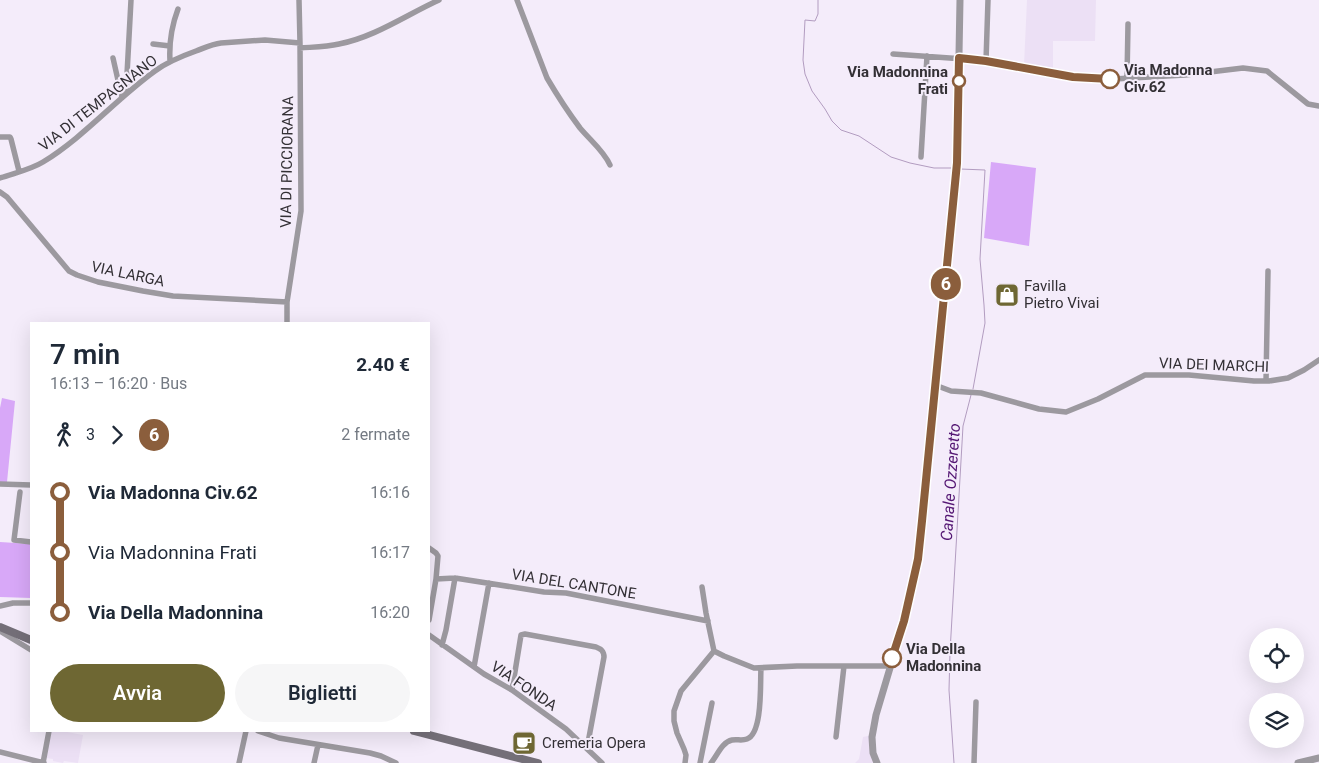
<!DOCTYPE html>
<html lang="it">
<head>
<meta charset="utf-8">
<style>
  body { margin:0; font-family:Roboto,sans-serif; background:#f6f6f7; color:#1f2937; height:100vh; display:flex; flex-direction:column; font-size:19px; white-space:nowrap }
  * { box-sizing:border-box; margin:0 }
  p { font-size:16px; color:#747a83 }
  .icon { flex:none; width:28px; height:28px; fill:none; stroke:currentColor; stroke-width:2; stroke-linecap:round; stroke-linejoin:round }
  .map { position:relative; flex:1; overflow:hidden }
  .sheet { position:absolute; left:30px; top:322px; width:400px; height:410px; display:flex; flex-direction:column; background:#fff; border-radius:0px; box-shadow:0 5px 20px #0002 }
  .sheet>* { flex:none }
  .badge { padding:0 10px; border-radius:16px; font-size:18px; line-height:32px }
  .tools { position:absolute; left:1249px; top:628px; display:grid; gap:10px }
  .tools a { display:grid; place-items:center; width:55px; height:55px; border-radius:50%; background:#fff; box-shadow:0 5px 20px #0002; font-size:25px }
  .map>.badge { position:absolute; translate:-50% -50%; box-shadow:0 0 0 2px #fff }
  .legs { display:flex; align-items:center; gap:8px; height:55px; padding:0 20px; font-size:16px }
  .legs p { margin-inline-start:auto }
  .overview { display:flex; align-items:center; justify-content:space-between; height:85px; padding:0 20px }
  h1 { font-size:28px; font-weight:600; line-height:38px }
  .action { display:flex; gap:10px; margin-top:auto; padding:10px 20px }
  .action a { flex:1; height:58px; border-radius:30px; background:#6e6733; color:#fff; font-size:20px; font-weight:600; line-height:58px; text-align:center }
  .action a+a { background:#f6f6f7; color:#1f2937 }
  ul { padding:0 20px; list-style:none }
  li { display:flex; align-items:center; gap:18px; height:60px; font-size:19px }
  li i { display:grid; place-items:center; width:8px; height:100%; margin:0 6px; background:currentColor }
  li i::after { content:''; width:12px; height:12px; margin:-6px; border:4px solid; border-radius:50%; background:#fff }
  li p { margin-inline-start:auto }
  li:first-child i { background:linear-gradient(#0000 50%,currentColor 0) }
  li:last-child i { background:linear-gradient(currentColor 50%,#0000 0) }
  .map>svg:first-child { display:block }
  .built { fill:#ece0f5 }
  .green { fill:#d8a8f8 }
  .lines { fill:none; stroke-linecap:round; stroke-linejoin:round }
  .stream { stroke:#b29cc0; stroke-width:1 }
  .minor { stroke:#9c999f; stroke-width:5.5 }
  .tertiary { stroke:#9c999f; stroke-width:7 }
  .secondary { stroke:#746f78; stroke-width:8 }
  .line-1-casing { stroke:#fff; stroke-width:11 }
  .line-1 { stroke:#8b5e3c; stroke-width:8 }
  .stop-1-dot { fill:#fff; stroke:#8b5e3c; stroke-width:2.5 }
  .labels { text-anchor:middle; stroke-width:4; stroke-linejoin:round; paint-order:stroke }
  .stop-label { font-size:15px; font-weight:bold; fill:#333035; stroke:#f4ecfa; text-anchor:start }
  .street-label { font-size:15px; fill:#333035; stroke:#f4ecfa }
  .poi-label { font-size:15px; fill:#333035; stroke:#f4ecfa; text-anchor:start }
  .water-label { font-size:16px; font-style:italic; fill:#551874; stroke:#f4ecfa }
</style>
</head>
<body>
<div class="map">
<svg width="1319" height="763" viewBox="0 0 1319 763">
  <rect width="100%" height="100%" fill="#f4ecfa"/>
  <path class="built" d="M1027 0H1096L1095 41H1053V71L1024 65Z
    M50 731H62L83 735 78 763 64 761 63 763 53 761V759L46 758Z
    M868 736H869L873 763H855L859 759 863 737Z"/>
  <path class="green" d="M991 162 1036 168 1029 246 984 238Z
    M2 398 15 401 7 482H0V408Z
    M0 542 31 544V598L0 597Z"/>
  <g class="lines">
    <path class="stream" d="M818 0V14L815 21 805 20 803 60 805 74 812 91 825 109 832 121 841 130 859 136 891 157 910 163 934 168H952
      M960 169 985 170 980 259 984 305 985 323 973 389
      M954 763 949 690 950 652 963 426 971 395"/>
    <path class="minor" d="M517 0 547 78C557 95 568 112 580 128 590 140 604 151 610 165
      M153 44 170 46
      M300 48C313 47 326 47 339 44 375 37 406 15 439 0
      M893 54 978 60 1073 77 1114 79 1185 75 1243 68 1267 71 1308 104 1319 106
      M113 58 122 98
      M170 61C169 44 172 25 178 9
      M986 61 988 0
      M1127 78 1128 24
      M126 93 131 0
      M1 137H10L11 139 19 171
      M921 157 927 56
      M0 178C14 173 30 170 43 162 84 137 116 99 155 71 167 62 182 56 196 51 204 48 212 44 221 43L265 40 300 43
      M0 192 7 197 69 271 77 275 98 282 143 291 173 296 287 302
      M287 324V302L301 211 300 43 299 0
      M1266 381 1268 271
      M935 385 951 391 981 393 1039 409 1066 412 1098 399 1145 375H1189L1254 381H1269L1288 378 1304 370 1319 360
      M0 484 31 485
      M20 492 14 540 31 542
      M429 548 436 553 438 556 436 579 429 620
      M436 579 455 578 544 592 566 593 708 621
      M702 587 706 613 714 651 724 656 754 668 797 666H890
      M0 606 13 603H31
      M0 631 31 650
      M429 635 484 674 512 690 566 729 602 763
      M442 645 446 630 455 578
      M474 667 489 583
      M512 690 521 635 525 634 596 647C601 649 604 651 604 657L587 748
      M258 731 279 738 370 753 381 756 396 763
      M836 737 844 666
      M0 752 44 763
      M43 763 49 731
      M239 763 246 731
      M314 763 318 745
      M685 763 686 755 684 749 677 733 674 721V711L681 691 714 651
      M700 763 712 703
      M711 763C717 756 722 742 732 740 737 739 742 741 747 739 763 733 760 683 761 668
      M974 763 976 702"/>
    <path class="tertiary" d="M877 763 873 753 872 737 876 715 904 621 918 559 922 521 957 163 960 0
      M1298 763 1319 758"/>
    <path class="secondary" d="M0 627 31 640
      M414 731 538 763"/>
  </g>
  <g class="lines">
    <g class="line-1-casing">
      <path id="line-1" d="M892 658 904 621 918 559 922 521 957 163 959 58 986 61 1073 77 1110 79"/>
    </g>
    <use href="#line-1" class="line-1"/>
  </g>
  <defs>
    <g id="shop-square" transform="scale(1.25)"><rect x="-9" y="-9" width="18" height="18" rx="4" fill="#6e6733" stroke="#f4ecfa"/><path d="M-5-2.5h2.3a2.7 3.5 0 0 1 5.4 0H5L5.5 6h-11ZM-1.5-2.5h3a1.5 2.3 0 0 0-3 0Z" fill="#fff"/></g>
    <g id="cafe-square" transform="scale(1.25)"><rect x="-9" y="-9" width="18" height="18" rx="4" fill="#6e6733" stroke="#f4ecfa"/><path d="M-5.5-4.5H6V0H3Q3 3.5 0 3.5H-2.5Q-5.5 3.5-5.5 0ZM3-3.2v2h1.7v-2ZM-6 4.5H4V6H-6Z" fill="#fff"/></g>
  </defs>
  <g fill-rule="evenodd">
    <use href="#shop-square" x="1007" y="295"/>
    <use href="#cafe-square" x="524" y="743"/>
  </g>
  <g class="stop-1-dot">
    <circle cx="1110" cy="79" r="9"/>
    <circle cx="959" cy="81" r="6"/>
    <circle cx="892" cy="658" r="9"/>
  </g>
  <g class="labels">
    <g class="stop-label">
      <text x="1124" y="75">Via Madonna<tspan x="1124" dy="17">Civ.62</tspan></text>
      <text x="948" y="77" text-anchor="end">Via Madonnina<tspan x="948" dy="17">Frati</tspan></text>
      <text x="906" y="654">Via Della<tspan x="906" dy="17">Madonnina</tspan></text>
    </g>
    <g class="street-label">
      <text transform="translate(98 103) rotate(-38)" y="5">VIA DI TEMPAGNANO</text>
      <text transform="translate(287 162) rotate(-89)" y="5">VIA DI PICCIORANA</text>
      <text transform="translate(128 274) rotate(12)" y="5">VIA LARGA</text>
      <text transform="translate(1214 365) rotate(2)" y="5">VIA DEI MARCHI</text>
      <text transform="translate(574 584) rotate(9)" y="5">VIA DEL CANTONE</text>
      <text transform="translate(524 686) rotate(34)" y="5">VIA FONDA</text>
    </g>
    <g class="poi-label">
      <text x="1024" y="291">Favilla<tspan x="1024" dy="17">Pietro Vivai</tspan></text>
      <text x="542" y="748">Cremeria Opera</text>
    </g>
    <g class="water-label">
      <text transform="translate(950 482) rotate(-86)" y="6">Canale Ozzeretto</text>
    </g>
  </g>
</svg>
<div class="tools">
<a><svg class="icon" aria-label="locate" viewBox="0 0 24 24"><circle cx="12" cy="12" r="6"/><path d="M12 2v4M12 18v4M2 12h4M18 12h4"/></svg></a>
<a><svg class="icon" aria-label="layers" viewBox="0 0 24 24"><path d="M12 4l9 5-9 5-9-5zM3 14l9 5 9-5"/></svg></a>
</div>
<b class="badge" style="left:946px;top:284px;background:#8b5e3c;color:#fff">6</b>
<section class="sheet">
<div class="overview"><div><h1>7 min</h1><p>16:13 – 16:20 · Bus</p></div><b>2.40 €</b></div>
<div class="legs"><svg class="icon" aria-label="walk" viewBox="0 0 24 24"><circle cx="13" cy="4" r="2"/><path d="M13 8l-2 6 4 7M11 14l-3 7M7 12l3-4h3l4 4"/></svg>3<svg class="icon" aria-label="forward" viewBox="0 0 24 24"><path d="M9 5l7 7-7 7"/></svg><b class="badge" style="background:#8b5e3c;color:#fff">6</b><p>2 fermate</p></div>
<ul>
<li><i style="color:#8b5e3c"></i><b>Via Madonna Civ.62</b><p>16:16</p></li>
<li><i style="color:#8b5e3c"></i><span>Via Madonnina Frati</span><p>16:17</p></li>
<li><i style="color:#8b5e3c"></i><b>Via Della Madonnina</b><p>16:20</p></li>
</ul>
<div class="action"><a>Avvia</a><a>Biglietti</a></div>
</section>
</div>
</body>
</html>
